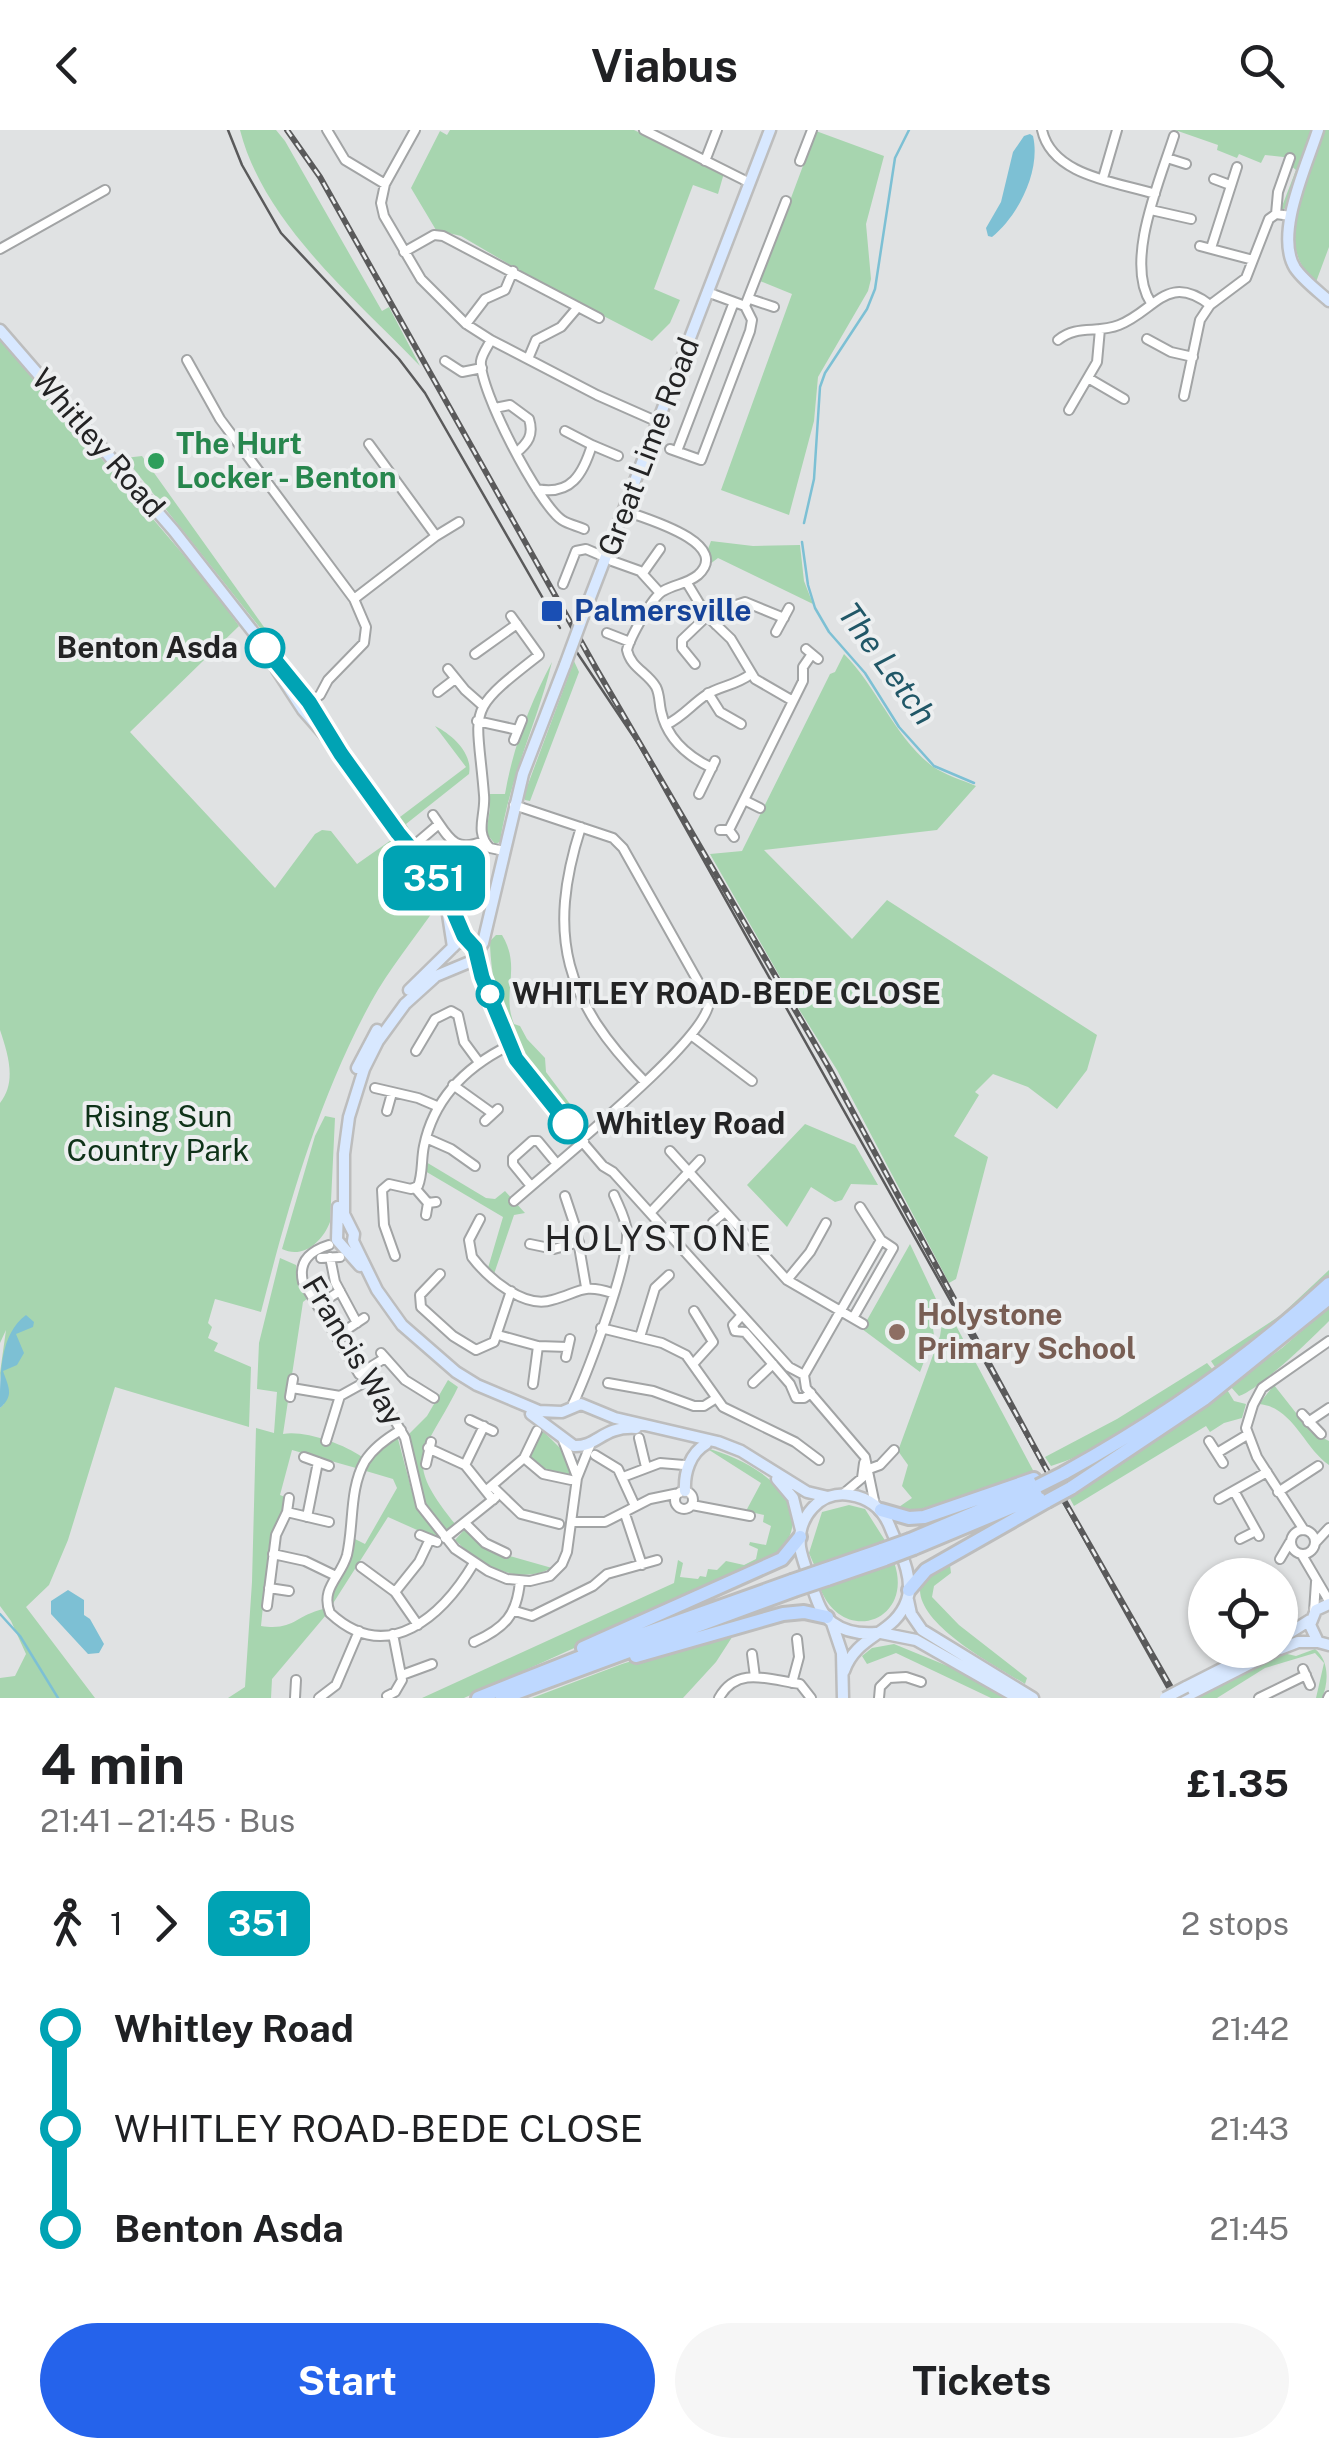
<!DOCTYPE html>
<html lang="en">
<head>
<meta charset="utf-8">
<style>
  body { margin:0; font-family:"Public Sans",sans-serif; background:#f6f6f6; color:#202124; height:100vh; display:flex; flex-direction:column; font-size:38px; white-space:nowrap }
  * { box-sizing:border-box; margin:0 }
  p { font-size:32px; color:#757577 }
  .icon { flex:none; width:55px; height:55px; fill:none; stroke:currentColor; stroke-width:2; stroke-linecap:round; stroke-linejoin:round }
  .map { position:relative; height:1568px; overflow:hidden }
  .drawer { display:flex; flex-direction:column; background:#fff; flex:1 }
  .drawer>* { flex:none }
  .badge { padding:0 20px; border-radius:15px; font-size:35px; line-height:65px }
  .controls { position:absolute; left:1188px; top:1428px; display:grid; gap:20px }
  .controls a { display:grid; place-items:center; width:110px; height:110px; border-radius:50%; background:#fff; box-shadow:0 2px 8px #0004; font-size:50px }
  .map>.badge { position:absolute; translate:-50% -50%; box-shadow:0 0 0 5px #fff }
  .legs { display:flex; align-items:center; gap:15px; height:110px; padding:0 40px; font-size:32px }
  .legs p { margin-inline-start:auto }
  .head { display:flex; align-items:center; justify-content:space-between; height:170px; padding:0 40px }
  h1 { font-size:55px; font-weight:700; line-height:75px }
  .cta { display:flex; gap:20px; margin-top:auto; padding:20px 40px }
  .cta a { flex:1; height:115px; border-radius:60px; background:#2563eb; color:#fff; font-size:40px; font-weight:700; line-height:115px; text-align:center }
  .cta a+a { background:#f6f6f6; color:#202124 }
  ul { padding:0 40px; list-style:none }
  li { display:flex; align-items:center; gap:35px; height:100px; font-size:38px }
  li i { display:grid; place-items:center; width:15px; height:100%; margin:0 12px; background:currentColor }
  li i::after { content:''; width:25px; height:25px; margin:-12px; border:8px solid; border-radius:50%; background:#fff }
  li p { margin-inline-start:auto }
  li:first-child i { background:linear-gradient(#0000 50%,currentColor 0) }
  li:last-child i { background:linear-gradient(currentColor 50%,#0000 0) }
  header { display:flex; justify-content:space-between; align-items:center; height:130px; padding:0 40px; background:#fff; font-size:45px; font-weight:700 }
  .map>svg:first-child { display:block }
  .green { fill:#a7d5af }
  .water { fill:#7dc0d4 }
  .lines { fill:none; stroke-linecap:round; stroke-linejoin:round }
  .stream { stroke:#7dc0d4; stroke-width:2.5 }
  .minor-casing { stroke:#a2a4a5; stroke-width:12 }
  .major-casing { stroke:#bdbdbd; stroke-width:15 }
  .highway-casing { stroke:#bdbdbd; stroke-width:18 }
  .minor { stroke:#fff; stroke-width:8 }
  .major { stroke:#d8e8ff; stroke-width:10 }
  .highway { stroke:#bed8ff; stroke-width:12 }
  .tram { stroke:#5a5a5b; stroke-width:2.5 }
  .rail-casing { stroke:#5a5a5b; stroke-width:6 }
  .rail { stroke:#edeff0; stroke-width:2.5; stroke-dasharray:8; stroke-linecap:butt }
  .major-bridge-casing { stroke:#bdbdbd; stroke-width:15; stroke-linecap:butt }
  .highway-bridge-casing { stroke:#bdbdbd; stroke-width:18; stroke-linecap:butt }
  .major-bridge { stroke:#d8e8ff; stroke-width:10 }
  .highway-bridge { stroke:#bed8ff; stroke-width:12 }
  .line-1-casing { stroke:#fff; stroke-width:22 }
  .line-1 { stroke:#00a3b4; stroke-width:15 }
  .leisure-dot { fill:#2e9e5b; stroke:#edeff0; stroke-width:4 }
  .transit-dot { fill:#1a4fb4; stroke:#edeff0; stroke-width:4 }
  .stop-1-dot { fill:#fff; stroke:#00a3b4; stroke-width:5 }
  .education-dot { fill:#8d6e63; stroke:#edeff0; stroke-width:4 }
  .labels { text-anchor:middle; stroke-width:8; stroke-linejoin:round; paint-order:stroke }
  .street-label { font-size:30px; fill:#232324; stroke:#edeff0 }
  .leisure-label { font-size:30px; font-weight:bold; fill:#27864d; stroke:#edeff0; text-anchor:start }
  .transit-label { font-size:30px; font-weight:bold; fill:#164399; stroke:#edeff0; text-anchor:start }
  .stop-label { font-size:30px; font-weight:bold; fill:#232324; stroke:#edeff0; text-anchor:start }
  .park-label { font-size:30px; fill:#0e3218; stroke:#edeff0 }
  .education-label { font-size:30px; font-weight:bold; fill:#785e54; stroke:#edeff0; text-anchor:start }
  .water-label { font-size:32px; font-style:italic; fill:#205767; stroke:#edeff0 }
  .quarter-label { font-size:35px; letter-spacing:2.5px; fill:#232324; stroke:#edeff0 }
</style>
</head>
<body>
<header><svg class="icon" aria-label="back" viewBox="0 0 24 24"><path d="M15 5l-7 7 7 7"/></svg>Viabus<svg class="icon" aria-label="search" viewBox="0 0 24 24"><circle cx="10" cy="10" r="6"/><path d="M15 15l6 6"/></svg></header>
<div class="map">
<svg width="1329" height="1568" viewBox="0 0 1329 1568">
  <rect width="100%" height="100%" fill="#e0e2e3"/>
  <path class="green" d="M240 0H276L285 11 382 181 389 177 420 236C355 168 264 94 240 0Z
    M450 0H634L724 43 718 64 693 55 654 159 680 170 670 193 652 211 553 160 461 106 436 100 411 58 440 1 447 5Z
    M1175 0H1314L1291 61 1290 74 1284 79H1281L1296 40 1290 35 1292 28 1265 25 1261 33 1239 24 1237 28 1217 20 1218 15Z
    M1321 0H1329V117L1316 152C1271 116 1308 46 1321 0Z
    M816 1 884 26 866 94 871 149 868 161 818 247 814 291 789 385 721 360 792 164 760 151Z
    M0 210 211 457 239 496 130 602 275 758 315 704 322 700 331 701 357 734 394 708 429 754 436 777C414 809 389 839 371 872 318 969 288 1077 261 1182L215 1169 208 1193 212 1197 208 1208 218 1213 214 1221 251 1237 249 1297 115 1257 68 1410 49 1455 26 1477 95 1568H0V1548L15 1546 26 1524 11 1491 0 1476V1278L4 1274 0 1243 6 1200 0 1213V973C17 952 8 924 0 900Z
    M142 326 311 563 304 560 265 504 125 328Z
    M711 411 753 416 800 415 804 451 813 474 718 428 710 434 708 419Z
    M844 524C877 557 894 606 932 636 945 645 962 650 976 656L937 700 764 720 852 809 887 770 1097 905 1087 940 1057 979 1028 957 993 944 975 962 979 965 954 1006 988 1027 956 1149 949 1153 837 940 795 873 710 724 742 721 830 544 835 542Z
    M574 531 579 542 530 671 525 670 524 665Z
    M552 532C537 593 509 649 500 712L495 714 486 703 490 679 488 664H505C513 617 530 574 552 532Z
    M435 596C453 605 473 624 469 644L406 694 413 705 412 711 396 690 466 637Z
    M496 805H502C522 838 501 862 514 894L520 896 527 909 545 928 546 942 582 990C547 984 507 905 498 873 494 854 490 830 490 811Z
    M325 986 335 988 330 1092C322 1113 302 1129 282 1119L315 1006Z
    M805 994 855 1015 878 1055 851 1054 842 1070 835 1072 811 1057 787 1097 747 1055Z
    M426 1032 486 1068 495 1069 505 1061 525 1083 514 1085 494 1144 488 1138 503 1087 425 1041Z
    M910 1114 936 1169 930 1180 934 1205 920 1242 862 1199Z
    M280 1128 296 1135 299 1154 308 1168 303 1172 283 1304C304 1300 344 1314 362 1327L356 1338 292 1320 280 1365 285 1367 284 1374 269 1416 261 1496C293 1501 295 1486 323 1479L326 1485 272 1549 271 1568H228L245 1557 252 1452 256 1298 274 1303 277 1262 257 1259 259 1213Z
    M1329 1140V1149C1250 1214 1148 1306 1051 1336L1045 1327 1117 1289 1207 1233 1213 1240 1215 1237 1211 1231 1281 1185Z
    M945 1175 1035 1344 912 1384 896 1379 912 1368 902 1356 908 1335 898 1321 940 1206Z
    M1329 1177V1191C1310 1210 1261 1258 1239 1266L1230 1256 1282 1218Z
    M448 1250 458 1257C426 1323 399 1326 456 1395L448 1401 422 1369 408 1305 427 1286Z
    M1274 1255 1311 1302 1329 1311V1335C1304 1318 1293 1277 1259 1274Z
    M1226 1258 1234 1271 1246 1274 1242 1288 1224 1293 1210 1302 1206 1296 1074 1376 1068 1365 1163 1304Z
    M541 1299 562 1320 572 1348 541 1339 529 1326Z
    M398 1309 416 1377 444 1412 388 1387 332 1475C328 1451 357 1432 353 1408L365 1414 397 1358 393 1349 366 1341C371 1328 384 1311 398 1309Z
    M706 1318C753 1330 827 1374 775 1427L464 1568H422L674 1453 678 1430 683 1433 680 1447 698 1449 700 1446 706 1447 708 1439 717 1440 726 1431 744 1435 756 1429 758 1419 749 1415 750 1412 766 1415 771 1396 763 1392 764 1385 746 1381 761 1353Z
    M849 1375 865 1379 886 1412 815 1437 809 1423 822 1382Z
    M467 1397 506 1425 552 1438C517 1456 480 1435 455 1410Z
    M894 1432C915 1491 843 1517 820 1458Z
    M950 1435 951 1443 934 1456 932 1467 959 1495 1027 1548 1025 1554C996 1536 919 1496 920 1459L925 1450Z
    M738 1498 716 1532 683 1568H532L622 1534Z
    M894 1514 955 1539 1004 1568H991L896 1523 867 1534 862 1526 872 1518Z
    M1315 1519C1329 1530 1329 1552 1322 1568H1316L1324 1533 1315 1523 1265 1538 1217 1568H1195L1283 1523 1296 1526Z"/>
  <path class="water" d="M1030 4 1033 6C1041 40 1019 85 992 107L988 106 986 98 1001 72 1013 22 1024 6Z
    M26 1185 34 1192 33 1197 16 1204 24 1223 17 1235 3 1241C8 1256 15 1265 0 1278 0 1243 0 1204 26 1185Z
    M68 1460 84 1470V1485L90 1489 104 1514 99 1523 88 1524 51 1484V1471Z"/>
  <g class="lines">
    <path class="stream" d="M804 393 814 349 820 257 825 243 867 179 875 159 895 28 909 0
      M802 412 808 455 815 478 829 502 865 543 899 597 934 636 974 653
      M0 1484 20 1506 58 1568"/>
    <g class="minor-casing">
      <path id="minor" d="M327 0 345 30 385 54
        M415 0 385 54 381 73 384 86 421 149 466 194 491 210 597 265 658 292
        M644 0 750 53
        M1042 0C1052 46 1117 52 1155 64
        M1167 28 1186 34
        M705 31 717 0
        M800 31 812 0
        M1103 48 1117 0
        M1214 49 1230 55
        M1151 80 1191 89
        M1276 84 1278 62 1290 28
        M1200 116 1253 130
        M1211 118 1237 37
        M0 119 105 60
        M404 122 434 105 443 106 599 188
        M750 169 774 177
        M1151 173C1124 132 1160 50 1174 6
        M745 176 786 71
        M466 194 485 169 505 160 513 141
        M1147 209 1171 222 1193 227
        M491 210C488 216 482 224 481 231 478 258 539 375 562 390 568 394 577 396 584 399
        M1058 210C1077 194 1097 204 1119 195 1155 181 1167 142 1210 175
        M528 229 536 210 561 197 578 177
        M187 230 220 289 354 469 366 497 364 513 328 550 320 565 305 575
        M445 231 462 242 482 238
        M1088 248 1124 269
        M1184 266 1200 190 1210 175 1246 148 1269 89 1276 84 1291 86
        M495 278 510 275 529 289C534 305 528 313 516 323
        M1069 280 1097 232 1100 199
        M592 315 618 326
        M670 319 701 330 750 201 752 190 745 176 707 162
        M677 321 734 172
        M537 359C571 366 583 344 592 315L565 301
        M625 381C644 388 733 413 698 445 687 454 675 454 663 461 652 467 630 508 627 520 631 538 647 542 656 557 660 565 659 573 661 581 667 609 687 626 712 638
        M436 406 459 392
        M612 431 640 441 660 463
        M643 443 660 419
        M687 453 707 486 731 509 755 549 793 571
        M563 454 576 421 586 419 607 428
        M354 469 436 406 369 314
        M716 495 736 475 745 472 784 488
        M776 502 789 478
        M607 503 630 512
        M806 519 818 529
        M475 524 517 494
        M695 534 682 518V510L707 486
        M448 539 465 560 482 575
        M438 562 455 549
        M708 563 720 582 741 594
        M477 591 518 600
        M666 595C684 586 691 575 706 565 719 556 735 556 751 544
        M514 610 522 590
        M699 664 715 631
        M744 670 760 678
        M514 675 613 708 623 718 709 871C710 901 608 986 582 1009
        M433 685C448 706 454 724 483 711
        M581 697C546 806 565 871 645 952
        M720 700H729L734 707
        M729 700 803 551V537L812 524
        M419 711 439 694
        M504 721 490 718C474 702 486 685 484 665 477 576 463 584 539 525L511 486
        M455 738 463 731 473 737
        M475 826 516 929 527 947 603 1036 613 1042 789 1237 804 1245 806 1258 865 1327 875 1375
        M691 905 752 951
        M416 921 435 889 451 881 458 885 464 912 478 931
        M453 955 492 983
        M375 958 418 968 439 977
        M387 981 392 963
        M485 991 498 979
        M426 1008 451 1019 475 1036
        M670 1021 787 1150 863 1194
        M531 1056 513 1034V1028L532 1011H538L557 1034
        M415 1058 428 1073
        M565 1066 576 1099 586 1157
        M514 1071 584 1011
        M650 1083 700 1030
        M426 1085 428 1073 436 1072
        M480 1089 469 1110 472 1127C488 1148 524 1179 552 1170 579 1163 582 1153 612 1163
        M713 1092 725 1082
        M530 1114 554 1119 579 1112
        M329 1115C310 1121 298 1131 303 1152L359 1244 375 1256 405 1308 421 1376 455 1419 488 1441 507 1449 530 1451 550 1446 562 1434 567 1422 577 1348 591 1313
        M395 1126 384 1095 382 1060 389 1054 411 1059 418 1056C423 1044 421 1030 424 1016 434 967 467 936 510 915
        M330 1127 335 1152 357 1193
        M321 1128 340 1127
        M440 1144 420 1165 421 1177 453 1206 476 1220 494 1212 511 1161
        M787 1150 810 1122 826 1093
        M318 1175 340 1161
        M742 1185 733 1195 735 1201 745 1202 790 1254 796 1268H804L811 1263
        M853 1188 893 1118 881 1110 860 1077
        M601 1198 662 1213 686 1225 723 1277 795 1312 819 1330
        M346 1200 364 1188
        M498 1205 538 1216 568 1217
        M640 1207 655 1158 669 1145
        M381 1223 405 1250 434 1268
        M566 1227 570 1209
        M694 1233 713 1212 694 1181
        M359 1244 385 1228
        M804 1245 881 1110
        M608 1253 653 1261 694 1276H704L715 1269
        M753 1253 773 1234
        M533 1254 538 1216
        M292 1258 340 1266 367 1251
        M290 1267 293 1249
        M573 1274C588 1241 629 1134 627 1102 626 1089 619 1077 614 1065
        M1302 1284 1321 1304
        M470 1290 493 1301
        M1308 1292 1329 1278
        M401 1300C387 1308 374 1317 365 1331 349 1359 354 1395 347 1425 341 1447 320 1458 330 1483 388 1537 443 1485 474 1433
        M639 1308 646 1337
        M563 1310 576 1344
        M326 1311 340 1266
        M1209 1311 1223 1333
        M428 1318 465 1335 493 1370
        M1217 1323 1247 1305
        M595 1325 618 1339 635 1376
        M304 1327 329 1336
        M524 1328 543 1344 571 1350
        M426 1334 431 1312
        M465 1335 484 1296
        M869 1339 880 1335 894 1320
        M623 1347 660 1333 684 1335
        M492 1356 521 1384 559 1394
        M489 1358 524 1328 537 1301
        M675 1370a9 9 0 1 1 18 0a9 9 0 1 1-18 0Z
        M1234 1361 1259 1406
        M1278 1362 1318 1336
        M843 1364 862 1348 864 1333
        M1219 1369 1267 1342
        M692 1375 750 1386
        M287 1382 329 1392
        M625 1384 642 1435
        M307 1387 318 1332
        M571 1392H605L650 1369 679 1363
        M465 1393 485 1413 506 1423
        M1291 1412a12 12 0 1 1 24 0a12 12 0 1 1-24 0Z
        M1304 1400 1257 1327 1246 1298 1253 1275 1262 1258 1329 1211
        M420 1405 437 1412
        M445 1408 495 1368
        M1240 1409 1256 1401
        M1315 1413 1329 1398
        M273 1424 305 1431 336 1446
        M1302 1425 1329 1471
        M1280 1429 1290 1412
        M361 1437 395 1462 418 1495
        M269 1458 289 1461
        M395 1462 419 1432 430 1409
        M267 1476 276 1405 287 1382 289 1368
        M515 1481 532 1486 593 1456 607 1444 657 1430
        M1314 1482 1316 1452
        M474 1512C505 1498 517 1485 520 1451
        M752 1524 755 1547
        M1303 1539 1310 1555
        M402 1545 432 1534
        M792 1553 799 1527 797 1509
        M387 1566 395 1562 402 1550 393 1504
        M295 1568 296 1550
        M319 1568 336 1555 359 1501
        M719 1568C737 1535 770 1550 800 1554L811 1568
        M879 1568 880 1557 889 1548 906 1547 921 1552
        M1259 1568 1306 1545
        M1328 1568 1329 1566"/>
    </g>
    <g class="major-casing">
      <path id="major" d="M1318 0C1307 35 1274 104 1295 138 1303 150 1318 161 1329 171
        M0 200 174 401 309 573 339 621
        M583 486 770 0
        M565 535 523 644 483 813 472 831 436 846 405 874 378 911 364 939 349 987 344 1024V1084L354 1104 353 1111 377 1160 402 1195 456 1242 477 1255 539 1281 562 1282 581 1274 615 1288 718 1312 741 1321 807 1362 828 1367
        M277 540 303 580 339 621 438 755 447 778 453 817
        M450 770 467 811
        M409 860 458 812 471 813 476 823
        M357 938 377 900
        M338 1077 337 1110 360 1136
        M531 1284 574 1316C598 1317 602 1296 636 1298
        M777 1349 793 1368 801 1400
        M685 1361C684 1343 690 1323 706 1314
        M908 1470 911 1484 922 1500 1033 1568
        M1329 1474 1316 1480 1310 1495 1318 1512 1329 1515
        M832 1493 842 1523 843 1568
        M881 1503 916 1510 1018 1568
        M1280 1509 1310 1490
        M1280 1519 1298 1512H1318
        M844 1541C857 1504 895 1505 907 1470 915 1448 898 1417 890 1397 883 1379 870 1368 850 1365 820 1360 797 1387 800 1417 802 1429 807 1441 811 1453 816 1467 820 1484 833 1493 845 1502 862 1504 876 1503
        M1186 1557 1259 1520
        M1183 1568 1277 1520"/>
    </g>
    <g class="highway-casing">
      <path id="highway" d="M1064 1343C1160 1290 1248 1229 1329 1154
        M1071 1358 1204 1269 1329 1168
        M881 1380 909 1388 924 1387 1034 1349
        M910 1410 1038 1356
        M914 1418 1043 1364
        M824 1440 882 1420
        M827 1449 885 1429
        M909 1460 926 1440 1047 1371
        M583 1518 782 1429 800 1407
        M636 1526 783 1484 804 1482 827 1487
        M478 1568 596 1521 792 1451
        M502 1568 794 1460"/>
    </g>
    <use href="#minor" class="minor"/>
    <use href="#major" class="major"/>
    <use href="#highway" class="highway"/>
    <path class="tram" d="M228 0 242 35 281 103 399 229 425 263 560 498
      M576 521 639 615 1173 1568"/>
    <g class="rail-casing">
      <path id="rail" d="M287 0 320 47 597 540 829 938 1045 1337 1177 1568"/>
    </g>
    <use href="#rail" class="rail"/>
    <g class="major-bridge-casing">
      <path id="major-bridge" d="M565 535 583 486
        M1165 1568 1186 1557"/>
    </g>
    <g class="highway-bridge-casing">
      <path id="highway-bridge" d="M1038 1356 1064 1343
        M1047 1371 1071 1358
        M882 1420 910 1410
        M885 1429 914 1418
        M792 1451 824 1440
        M794 1460 827 1449"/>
    </g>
    <use href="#major-bridge" class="major-bridge"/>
    <use href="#highway-bridge" class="highway-bridge"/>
  </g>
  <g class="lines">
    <g class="line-1-casing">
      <path id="line-1" d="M265 518 309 572 341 624 398 703 443 757 464 806 475 818 482 847 516 929 568 994"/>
    </g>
    <use href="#line-1" class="line-1"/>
  </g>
  <circle class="leisure-dot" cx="156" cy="331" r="10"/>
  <rect class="transit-dot" x="540" y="469" width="24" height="24" rx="5"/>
  <g class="stop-1-dot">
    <circle cx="265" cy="518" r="18"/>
    <circle cx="490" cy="864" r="12"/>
    <circle cx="568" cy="994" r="18"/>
  </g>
  <circle class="education-dot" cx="897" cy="1202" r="10"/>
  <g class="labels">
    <g class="street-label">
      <text transform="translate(98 313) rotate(49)" y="10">Whitley Road</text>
      <text transform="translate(649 317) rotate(-69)" y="10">Great Lime Road</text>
      <text transform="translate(353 1221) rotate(59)" y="10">Francis Way</text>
    </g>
    <g class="leisure-label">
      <text x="176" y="324">The Hurt<tspan x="176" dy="34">Locker - Benton</tspan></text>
    </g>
    <g class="transit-label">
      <text x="574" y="491">Palmersville</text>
    </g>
    <g class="stop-label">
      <text x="238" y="528" text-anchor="end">Benton Asda</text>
      <text x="512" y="874">WHITLEY ROAD-BEDE CLOSE</text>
      <text x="596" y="1004">Whitley Road</text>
    </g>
    <g class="park-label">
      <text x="158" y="997">Rising Sun<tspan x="158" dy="34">Country Park</tspan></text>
    </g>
    <g class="education-label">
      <text x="917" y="1195">Holystone<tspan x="917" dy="34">Primary School</tspan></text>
    </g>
    <g class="water-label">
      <text transform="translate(887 534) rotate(54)" y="11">The Letch</text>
    </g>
    <g class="quarter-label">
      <text x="659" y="1121">HOLYSTONE</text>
    </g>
  </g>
</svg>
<div class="controls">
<a><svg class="icon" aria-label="locate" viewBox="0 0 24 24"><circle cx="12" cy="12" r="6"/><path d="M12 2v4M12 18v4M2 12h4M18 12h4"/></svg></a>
</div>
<b class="badge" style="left:434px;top:748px;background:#00a3b4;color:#fff">351</b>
</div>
<section class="drawer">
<div class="head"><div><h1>4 min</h1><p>21:41 – 21:45 · Bus</p></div><b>£1.35</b></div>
<div class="legs"><svg class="icon" aria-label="walk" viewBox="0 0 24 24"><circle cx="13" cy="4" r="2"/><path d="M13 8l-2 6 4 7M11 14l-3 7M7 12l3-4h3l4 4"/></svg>1<svg class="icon" aria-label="forward" viewBox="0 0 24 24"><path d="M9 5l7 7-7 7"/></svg><b class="badge" style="background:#00a3b4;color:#fff">351</b><p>2 stops</p></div>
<ul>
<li><i style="color:#00a3b4"></i><b>Whitley Road</b><p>21:42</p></li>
<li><i style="color:#00a3b4"></i><span>WHITLEY ROAD-BEDE CLOSE</span><p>21:43</p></li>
<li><i style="color:#00a3b4"></i><b>Benton Asda</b><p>21:45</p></li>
</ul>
<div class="cta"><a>Start</a><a>Tickets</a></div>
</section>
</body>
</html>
